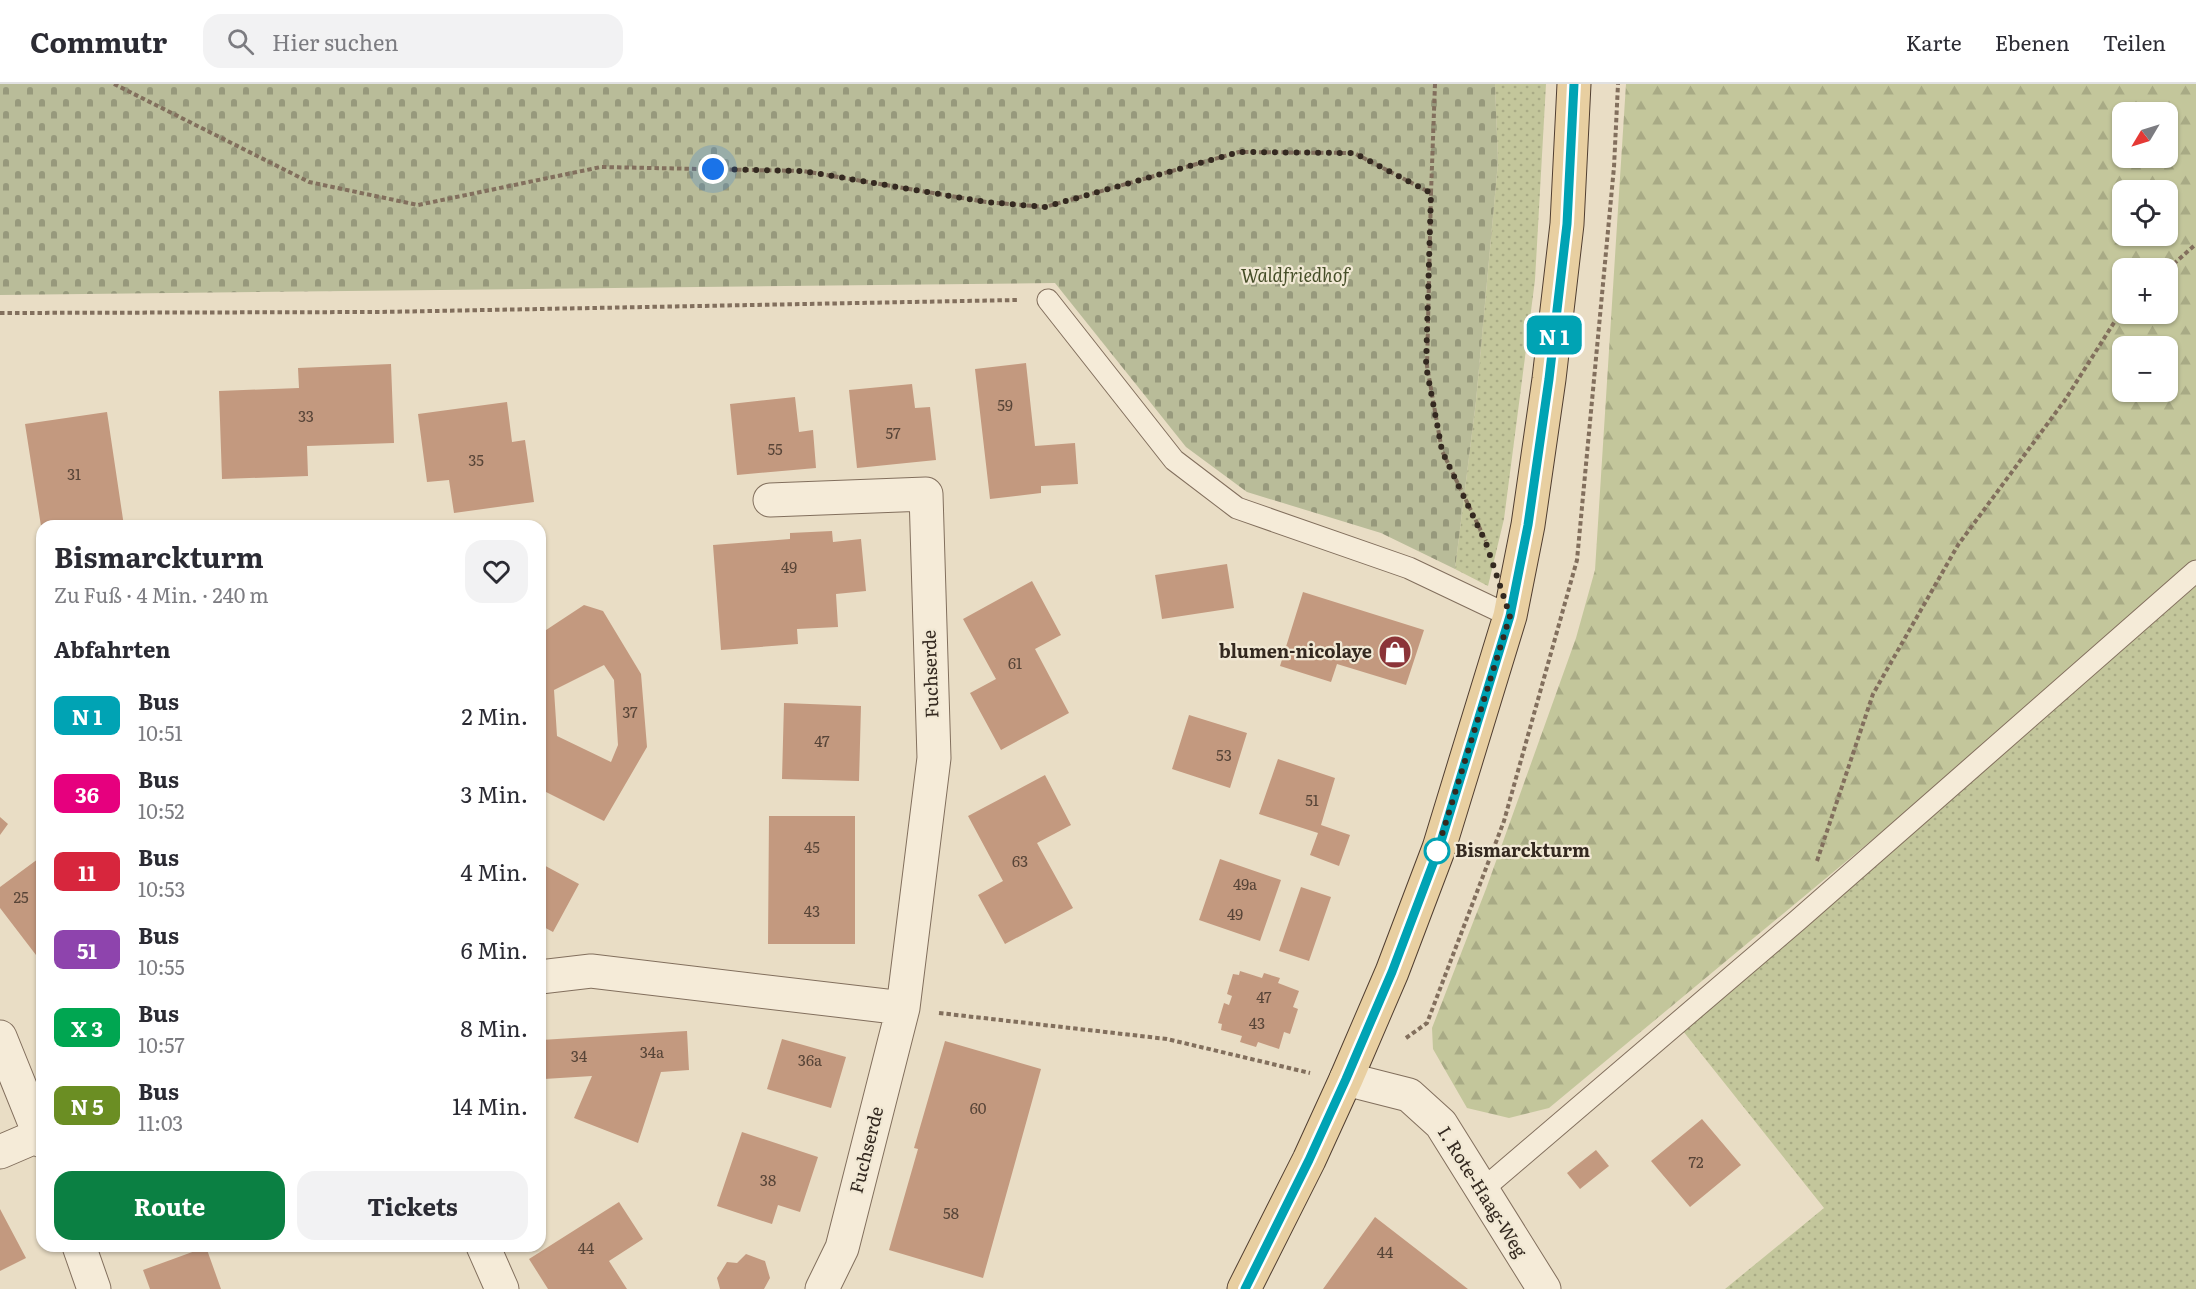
<!DOCTYPE html>
<html lang="de">
<head>
<meta charset="utf-8">
<style>
  body { margin:0; font-family:Literata,serif; background:#f2f2f3; color:#2b2b33; height:100vh; display:flex; flex-direction:column; font-size:22px; white-space:nowrap }
  * { box-sizing:border-box; margin:0 }
  p { font-size:20px; color:#7c7c81 }
  .icon { flex:none; width:33px; height:33px; fill:none; stroke:currentColor; stroke-width:2; stroke-linecap:round; stroke-linejoin:round }
  .map { position:relative; flex:1; overflow:hidden }
  .panel { position:absolute; left:36px; top:436px; width:510px; height:732px; display:flex; flex-direction:column; background:#fff; border-radius:18px; box-shadow:0 2px 4px #0004 }
  .panel>* { flex:none }
  .badge { padding:0 12px; border-radius:9px; font-size:21px; line-height:39px }
  .needle { width:39px; rotate:232deg }
  .buttons { position:absolute; left:2112px; top:18px; display:grid; gap:12px }
  .buttons a { display:grid; place-items:center; width:66px; height:66px; border-radius:12px; background:#fff; box-shadow:0 2px 4px #0004; font-size:30px }
  .you { position:absolute; width:30px; height:30px; margin:-15px; border:4px solid #fff; border-radius:50%; background:#1a73e8; box-shadow:0 0 0 9px #1a73e833 }
  .map>.badge { position:absolute; translate:-50% -50%; box-shadow:0 0 0 3px #fff }
  h2 { padding:0 18px; font-size:22px; line-height:54px }
  .round { display:grid; place-items:center; flex:none; width:63px; height:63px; border-radius:18px; background:#f2f2f3 }
  .overview { display:flex; align-items:center; justify-content:space-between; height:102px; padding:0 18px }
  h1 { font-size:28px; font-weight:700; line-height:45px }
  .button { display:flex; gap:12px; margin-top:auto; padding:12px 18px }
  .button a { flex:1; height:69px; border-radius:18px; background:#0b8043; color:#fff; font-size:24px; font-weight:700; line-height:69px; text-align:center }
  .button a+a { background:#f2f2f3; color:#2b2b33 }
  ul { padding:0; list-style:none }
  li { display:flex; align-items:center; gap:18px; height:78px; padding:0 18px }
  li div { flex:1 }
  li b { display:block; font-size:22px }
  li em { font-style:normal }
  li .badge { min-width:66px; font-weight:700; text-align:center }
  header { display:flex; align-items:center; gap:36px; box-sizing:border-box; height:84px; padding:0 30px; background:#fff; border-bottom:2px solid #e1e1e2 }
  header strong { font-size:28px }
  nav { display:flex; gap:33px; margin-inline-start:auto; font-size:21px }
  .search { width:420px; height:54px; background:#f2f2f3; display:flex; align-items:center; gap:15px; box-sizing:border-box; padding:0 21px; border-radius:18px; color:#7c7c81; font-size:22px }
  .map>svg:first-child { display:block }
  .green { fill:url(#green-dots) }
  .forest { fill:url(#forest-firs); fill-rule:evenodd }
  .cemetery { fill:url(#cemetery-stones) }
  .building { fill:#c3997f; fill-rule:evenodd }
  .lines { fill:none; stroke-linecap:round; stroke-linejoin:round }
  .service-casing { stroke:#826f5d; stroke-width:23 }
  .minor-casing { stroke:#826f5d; stroke-width:35 }
  .primary-casing { stroke:#503e31; stroke-width:35 }
  .path { stroke:#826f5d; stroke-width:4; stroke-dasharray:4.5 3; stroke-linecap:butt }
  .service { stroke:#f5ebd8; stroke-width:21 }
  .minor { stroke:#f5ebd8; stroke-width:33 }
  .primary { stroke:#e8cfa1; stroke-width:33 }
  .line-casing { stroke:#fff; stroke-width:14 }
  .line { stroke:#00a3b4; stroke-width:9 }
  .walk { stroke:#342920; stroke-width:6; stroke-dasharray:0 10.8 }
  .stop-dot { fill:#fff; stroke:#00a3b4; stroke-width:3 }
  .labels { text-anchor:middle; stroke-width:4.5; stroke-linejoin:round; paint-order:stroke }
  .number-label { font-size:15px; fill:#584538 }
  .park-label { font-size:18px; font-style:italic; fill:#464e28; stroke:#f1e8d4 }
  .poi-label { font-size:18px; font-weight:bold; fill:#342920; stroke:#f1e8d4; text-anchor:end }
  .street-label { font-size:18px; fill:#342920; stroke:#f1e8d4 }
  .stop-label { font-size:18px; font-weight:bold; fill:#342920; stroke:#f1e8d4; text-anchor:start }
</style>
</head>
<body>
<header>
<strong>Commutr</strong>
<div class="search"><svg class="icon" aria-label="search" viewBox="0 0 24 24"><circle cx="10" cy="10" r="6"/><path d="M15 15l6 6"/></svg>Hier suchen</div>
<nav><a>Karte</a><a>Ebenen</a><a>Teilen</a></nav>
</header>
<div class="map">
<svg width="2196" height="1205" viewBox="0 0 2196 1205">
  <defs>
    <pattern id="green-dots" width="8" height="8" patternUnits="userSpaceOnUse" patternTransform="scale(1.5)"><rect width="8" height="8" fill="#c3c69b"/><path d="M2 2h.1M6 6h.1" fill="none" stroke="#a8aa85" stroke-width="1.8" stroke-linecap="round"/></pattern>
    <pattern id="forest-firs" width="22" height="20" patternUnits="userSpaceOnUse" patternTransform="scale(1.5)"><rect width="22" height="20" fill="#c3c69b"/><path d="M5 1l3.5 6h-7zM16 11l3.5 6h-7z" fill="#a8aa85"/></pattern>
    <pattern id="cemetery-stones" width="16" height="16" patternUnits="userSpaceOnUse" patternTransform="scale(1.5)"><rect width="16" height="16" fill="#b9bc99"/><path d="M2 7V4a2 2 0 0 1 4 0v3zM10 15v-3a2 2 0 0 1 4 0v3z" fill="#97997c"/></pattern>
  </defs>
  <rect width="100%" height="100%" fill="#e9ddc5"/>
  <path class="green" d="M1495 0H1546L1535 196 1504 435 1488 502 1455 485 1476 317 1498 78Z
    M2196 502V1205H1725L1824 1124 1683 947Z"/>
  <path class="forest" d="M1626 0H2196V487L1549 1024 1509 1034 1467 1024 1433 965 1432 944 1486 805 1576 554 1595 486ZM2122 28H2168V74H2122ZM2122 106H2168V152H2122ZM2122 184H2168V230H2122ZM2122 262H2168V308H2122Z"/>
  <path class="cemetery" d="M0 0H1495L1498 78 1476 317 1455 485 1381 449 1247 408 1186 363 1055 199 0 211Z"/>
  <path class="building" d="M1026 279 1035 362 1075 359 1078 400 1041 402V409L990 415 975 285Z
    M391 280 394 359 307 362 308 392 222 395 219 307 299 304 298 284Z
    M912 300 915 324 930 323 936 376 857 384 849 306Z
    M795 313 799 348 813 346 816 384 737 391 730 320Z
    M507 318 512 358 525 356 534 418 454 429 449 396 427 398 418 330Z
    M107 328 124 442H41L25 340Z
    M832 447 833 458 861 455 866 507 836 510 838 543 797 545 798 560 721 566 713 461 790 455V449Z
    M1227 480 1234 524 1162 535 1155 491Z
    M1032 497 1061 551 1035 565 1069 629 1001 666 970 609 996 595 963 535Z
    M1303 508 1424 546 1406 601 1337 580 1331 598 1280 582Z
    M584 521 603 527 641 590 647 663 604 737 540 705V550ZM604 581 614 596 618 661 611 678 557 652 554 606Z
    M784 619 861 622 859 697 782 695Z
    M1189 631 1247 649 1230 704 1172 685Z
    M1278 675 1335 694 1321 741 1350 751 1339 782 1310 771 1318 749 1259 730Z
    M1045 691 1071 741 1037 759 1073 824 1005 860 978 811 1003 797 968 732Z
    M769 732H855V860H768Z
    M0 733 8 740 0 751Z
    M42 772V867L36 871 0 824V803Z
    M1220 775 1281 796 1260 857 1199 836Z
    M540 779 579 800 553 848 540 841Z
    M1301 803 1331 813 1309 877 1279 867Z
    M1240 887 1262 894 1264 889 1280 894 1278 899 1299 907 1293 923 1298 925 1290 950 1284 948 1279 965 1258 958 1256 963 1240 958 1242 952 1221 946 1222 940 1218 939 1224 919 1229 921 1232 912 1227 910 1233 890 1239 891Z
    M687 947 689 986 661 988 638 1059 574 1034 592 992 544 995 541 956Z
    M782 955 846 973 831 1024 767 1005Z
    M945 957 1041 985 983 1194 889 1166 918 1065 914 1064Z
    M1702 1035 1741 1081 1690 1123 1651 1077Z
    M742 1048 818 1073 800 1128 778 1121 772 1140 717 1122Z
    M1596 1066 1609 1082 1580 1105 1567 1089Z
    M619 1118 643 1155 609 1177 627 1205H548L529 1175Z
    M0 1125 26 1174 0 1187Z
    M1375 1133 1468 1205H1323Z
    M206 1163 221 1205H150L143 1186Z
    M746 1170 765 1177 770 1194 764 1205H720L717 1194 727 1178 737 1179Z"/>
  <g class="lines">
    <g class="service-casing">
      <path id="service" d="M1048 216 1174 376 1237 424 1409 484 1510 532
        M1482 1106 1798 836 2196 487"/>
    </g>
    <g class="minor-casing">
      <path id="minor" d="M770 416 926 410 934 674 903 924 842 1164 822 1205
        M540 893 591 887 903 924
        M0 953 42 1057
        M1346 995 1409 1011 1441 1040 1544 1205
        M0 1068 42 1050
        M79 1162 94 1205
        M483 1162 502 1205"/>
    </g>
    <g class="primary-casing">
      <path id="primary" d="M1244 1205 1309 1076 1346 995 1392 888 1439 764 1510 532 1528 441 1549 295 1567 140 1574 0"/>
    </g>
    <path class="path" d="M114 0 309 98 418 121 601 83 803 87 986 118 1045 123 1239 68 1354 69 1431 109 1427 282 1442 367 1486 457
      M1431 109 1435 0
      M2168 185 2196 160
      M0 229 380 228 1017 216
      M1817 777 1873 610 1958 461 2065 316 2122 226
      M939 929 1167 955 1310 989
      M1406 954 1427 939 1504 737 1577 476 1614 83 1618 0"/>
    <use href="#service" class="service"/>
    <use href="#minor" class="minor"/>
    <use href="#primary" class="primary"/>
  </g>
  <g class="lines">
    <g class="line-casing">
      <path id="line" d="M1245 1205 1309 1076 1346 995 1392 888 1439 764 1510 532 1528 441 1549 295 1567 140 1574 0"/>
    </g>
    <use href="#line" class="line"/>
    <path class="walk" d="M713 85 803 87 986 118 1045 123 1239 68 1354 69 1431 109 1426 282 1438 345 1442 367 1486 459 1510 532 1437 767"/>
  </g>
  <defs>
    <g id="shop-disc" transform="scale(1.725)"><circle r="9.5" fill="#8b3438" stroke="#f1e8d4"/><path d="M-5-2.5h2.3a2.7 3.5 0 0 1 5.4 0H5L5.5 6h-11ZM-1.5-2.5h3a1.5 2.3 0 0 0-3 0Z" fill="#fff"/></g>
  </defs>
  <g fill-rule="evenodd">
    <use href="#shop-disc" x="1395" y="568"/>
  </g>
  <circle class="stop-dot" cx="1437" cy="767" r="12"/>
  <g class="labels">
    <g class="number-label">
      <text x="1005" y="327">59</text>
      <text x="306" y="338">33</text>
      <text x="893" y="355">57</text>
      <text x="775" y="371">55</text>
      <text x="476" y="382">35</text>
      <text x="74" y="396">31</text>
      <text x="789" y="489">49</text>
      <text x="1015" y="585">61</text>
      <text x="630" y="634">37</text>
      <text x="822" y="663">47</text>
      <text x="1224" y="677">53</text>
      <text x="1312" y="722">51</text>
      <text x="812" y="769">45</text>
      <text x="1020" y="783">63</text>
      <text x="1245" y="806">49a</text>
      <text x="21" y="819">25</text>
      <text x="812" y="833">43</text>
      <text x="1235" y="836">49</text>
      <text x="1264" y="919">47</text>
      <text x="1257" y="945">43</text>
      <text x="652" y="974">34a</text>
      <text x="579" y="978">34</text>
      <text x="810" y="982">36a</text>
      <text x="978" y="1030">60</text>
      <text x="1696" y="1084">72</text>
      <text x="768" y="1102">38</text>
      <text x="951" y="1135">58</text>
      <text x="586" y="1170">44</text>
      <text x="1385" y="1174">44</text>
    </g>
    <g class="park-label">
      <text x="1295" y="198">Waldfriedhof</text>
    </g>
    <g class="poi-label">
      <text x="1372" y="574">blumen-nicolaye</text>
    </g>
    <g class="street-label">
      <text transform="translate(931 590) rotate(-92)" y="6">Fuchserde</text>
      <text transform="translate(867 1066) rotate(-76)" y="6">Fuchserde</text>
      <text transform="translate(1482 1108) rotate(58)" y="6">I. Rote-Haag-Weg</text>
    </g>
    <g class="stop-label">
      <text x="1455" y="773">Bismarckturm</text>
    </g>
  </g>
</svg>
<div class="buttons">
<a><svg class="needle" viewBox="-14 -14 28 28"><path d="M0-13l5 13h-10z" fill="#e53935"/><path d="M0 13l5-13h-10z" fill="#7c7c81"/></svg></a>
<a><svg class="icon" aria-label="locate" viewBox="0 0 24 24"><circle cx="12" cy="12" r="6"/><path d="M12 2v4M12 18v4M2 12h4M18 12h4"/></svg></a>
<a>+</a>
<a>−</a>
</div>
<div class="you" style="left:713px;top:85px"></div>
<b class="badge" style="left:1554px;top:251px;background:#00a3b4;color:#fff">N 1</b>
<section class="panel">
<div class="overview"><div><h1>Bismarckturm</h1><p>Zu Fuß · 4 Min. · 240 m</p></div><a class="round"><svg class="icon" aria-label="heart" viewBox="0 0 24 24"><path d="M12 20l-8-8c-3-5 5-10 8-4 3-6 11-1 8 4z"/></svg></a></div>
<h2>Abfahrten</h2>
<ul>
<li><span class="badge" style="background:#00a3b4;color:#fff">N 1</span><div><b>Bus</b><p>10:51</p></div><em>2 Min.</em></li>
<li><span class="badge" style="background:#e6007e;color:#fff">36</span><div><b>Bus</b><p>10:52</p></div><em>3 Min.</em></li>
<li><span class="badge" style="background:#d7263d;color:#fff">11</span><div><b>Bus</b><p>10:53</p></div><em>4 Min.</em></li>
<li><span class="badge" style="background:#8e44ad;color:#fff">51</span><div><b>Bus</b><p>10:55</p></div><em>6 Min.</em></li>
<li><span class="badge" style="background:#00a651;color:#fff">X 3</span><div><b>Bus</b><p>10:57</p></div><em>8 Min.</em></li>
<li><span class="badge" style="background:#6b8e23;color:#fff">N 5</span><div><b>Bus</b><p>11:03</p></div><em>14 Min.</em></li>
</ul>
<div class="button"><a>Route</a><a>Tickets</a></div>
</section>
</div>
</body>
</html>
